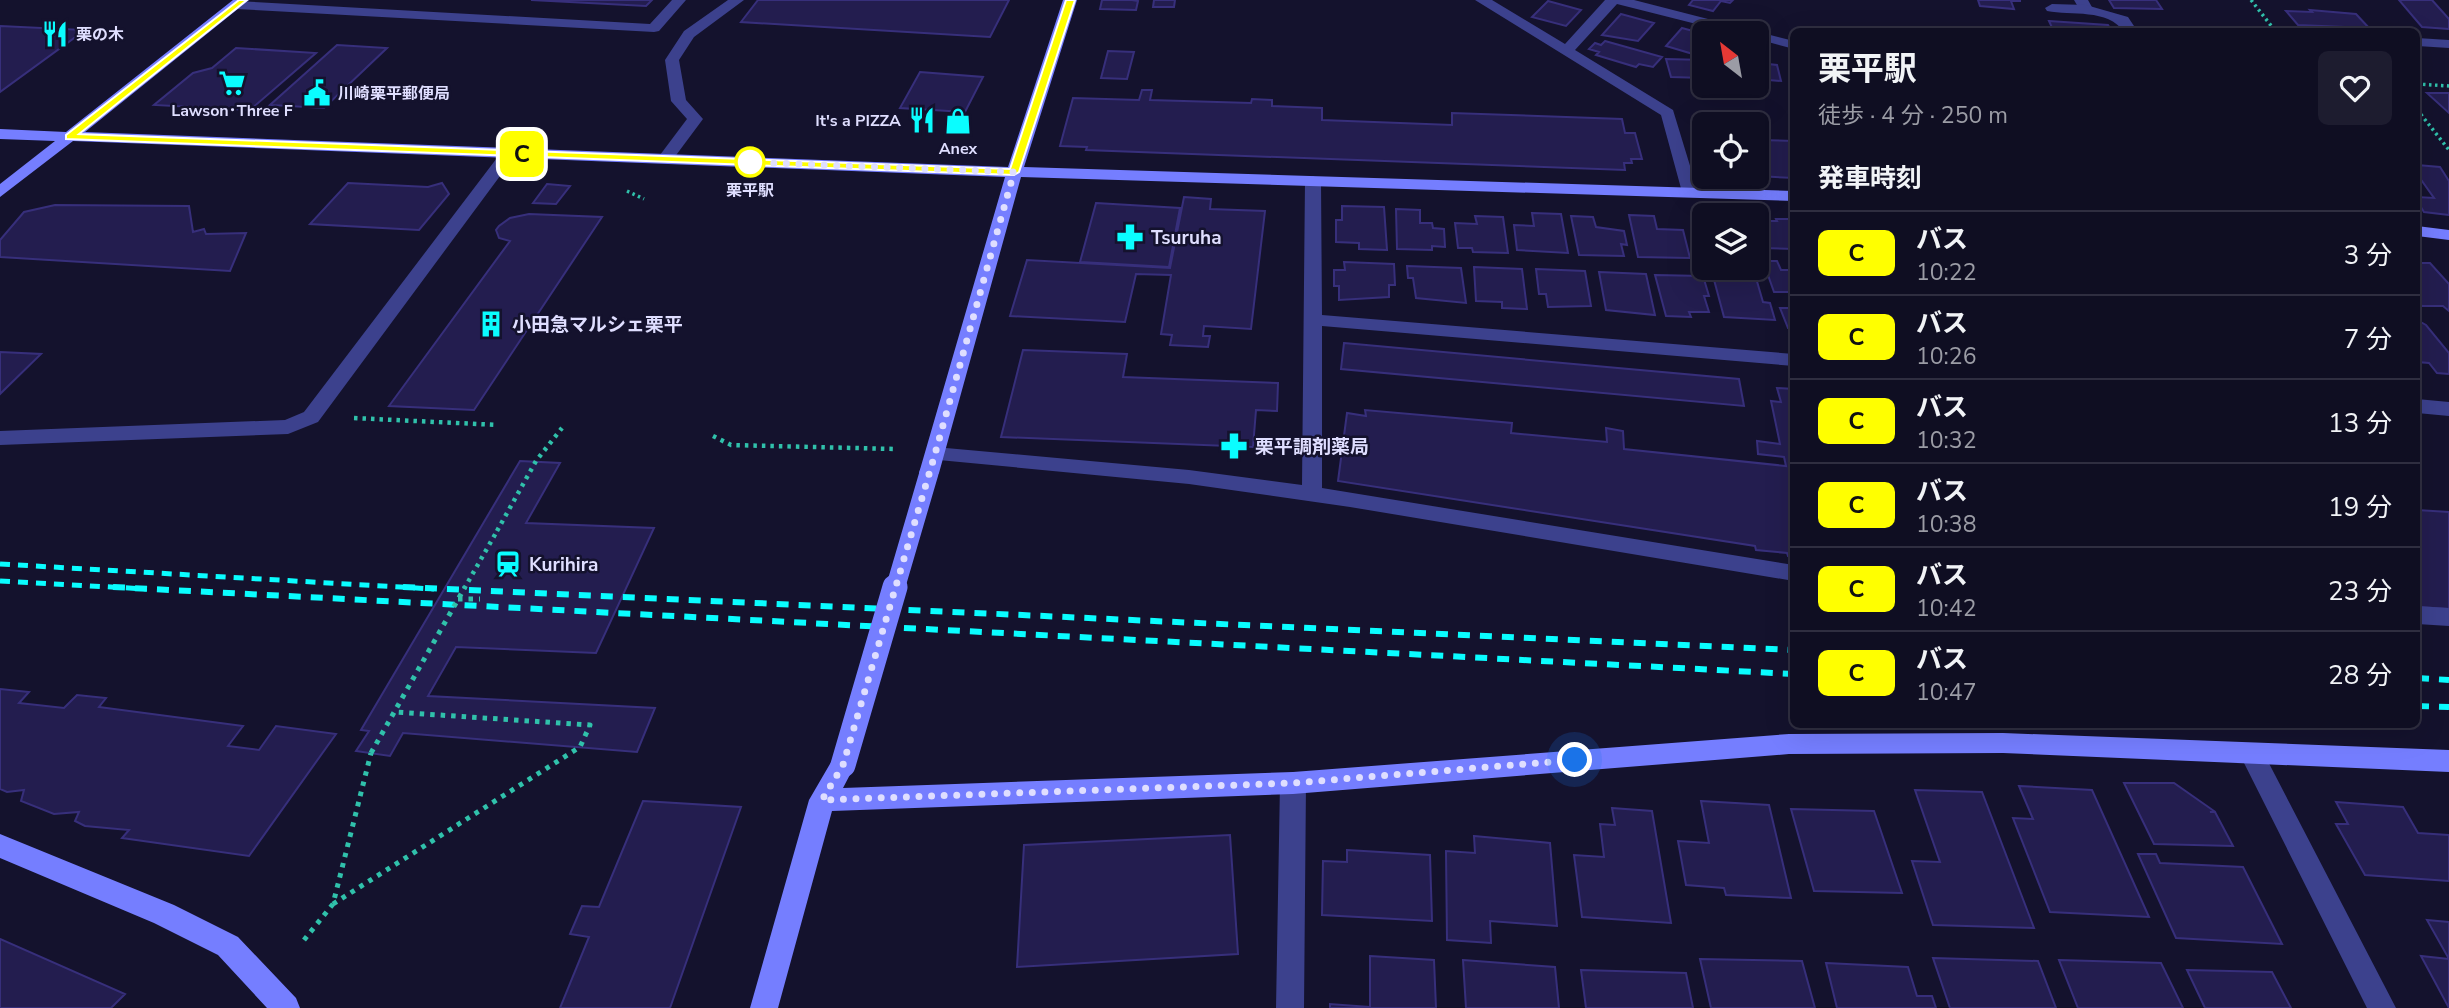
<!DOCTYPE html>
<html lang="ja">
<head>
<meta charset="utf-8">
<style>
  body { margin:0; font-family:"Nunito Sans","Noto Sans JP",sans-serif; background:#1d1c2f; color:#f1f3f6; height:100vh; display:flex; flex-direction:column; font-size:26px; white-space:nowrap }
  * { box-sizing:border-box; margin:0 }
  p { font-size:23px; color:#9b9ca5 }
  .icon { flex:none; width:38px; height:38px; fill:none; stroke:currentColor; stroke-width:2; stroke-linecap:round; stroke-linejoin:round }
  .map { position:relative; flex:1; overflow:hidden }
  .details { position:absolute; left:1790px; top:28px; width:630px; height:700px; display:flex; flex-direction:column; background:#0f0e22; border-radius:10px; box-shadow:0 7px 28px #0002,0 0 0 2px #2f2e40 }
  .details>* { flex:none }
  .badge { padding:0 14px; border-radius:10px; font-size:24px; line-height:46px }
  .needle { width:46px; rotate:329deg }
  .controls { position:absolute; left:1692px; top:21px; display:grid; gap:14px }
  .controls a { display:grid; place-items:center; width:77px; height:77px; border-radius:10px; background:#0f0e22; box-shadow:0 7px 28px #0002,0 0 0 2px #2f2e40; font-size:35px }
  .you { position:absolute; width:35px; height:35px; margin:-18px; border:5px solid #fff; border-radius:50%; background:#1a73e8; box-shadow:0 0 0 10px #1a73e833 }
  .map>.badge { position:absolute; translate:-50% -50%; box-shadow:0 0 0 4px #fff }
  h2 { padding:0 28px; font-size:26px; line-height:63px }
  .round { display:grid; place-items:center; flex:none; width:74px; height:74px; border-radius:10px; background:#1d1c2f }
  .headline { display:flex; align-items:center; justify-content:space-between; height:119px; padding:0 28px }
  h1 { font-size:33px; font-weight:700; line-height:52px }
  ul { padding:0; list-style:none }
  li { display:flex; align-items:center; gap:21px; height:84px; padding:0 28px; border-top:2px solid #2f2e40 }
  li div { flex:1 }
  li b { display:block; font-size:26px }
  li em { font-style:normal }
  li .badge { min-width:77px; font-weight:700; text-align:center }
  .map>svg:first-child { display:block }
  .building { fill:#231d4f; stroke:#372f7b; stroke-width:2 }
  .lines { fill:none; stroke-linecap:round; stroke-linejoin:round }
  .path-far2 { stroke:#30c1ab; stroke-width:3.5; stroke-dasharray:2.5 3.5; stroke-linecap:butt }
  .path-far1 { stroke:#30c1ab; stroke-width:4.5; stroke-dasharray:3.5 5; stroke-linecap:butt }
  .path { stroke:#30c1ab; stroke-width:5; stroke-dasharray:4.5 6; stroke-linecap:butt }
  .lane { fill:#3c418d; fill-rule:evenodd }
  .street { fill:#3c418d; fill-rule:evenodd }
  .secondary { fill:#757eff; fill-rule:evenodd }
  .rail-far1 { stroke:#0afdff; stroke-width:5; stroke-dasharray:10 8; stroke-linecap:butt }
  .rail { stroke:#0afdff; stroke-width:6; stroke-dasharray:12 10; stroke-linecap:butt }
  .path-bridge-far1 { stroke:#30c1ab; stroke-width:4.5; stroke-dasharray:3.5 5; stroke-linecap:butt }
  .path-bridge { stroke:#30c1ab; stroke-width:5; stroke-dasharray:4.5 6; stroke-linecap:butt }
  .secondary-bridge-far1 { stroke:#757eff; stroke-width:19 }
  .secondary-bridge { stroke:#757eff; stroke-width:25 }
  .line { fill:#ff0; stroke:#fff; stroke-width:2 }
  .walk { stroke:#dfdeff; stroke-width:7; stroke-dasharray:0 12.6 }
  .stop-dot { fill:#fff; stroke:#ff0; stroke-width:3.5 }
  .labels { text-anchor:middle; stroke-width:5; stroke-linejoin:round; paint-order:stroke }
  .far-poi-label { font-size:16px; font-weight:bold; fill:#dfdeff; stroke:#14122d; text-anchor:start }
  .far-stop-label { font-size:16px; font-weight:bold; fill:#dfdeff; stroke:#14122d }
  .poi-label { font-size:19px; font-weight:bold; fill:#dfdeff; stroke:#14122d; text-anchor:start }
</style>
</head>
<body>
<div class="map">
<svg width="2449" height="1008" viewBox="0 0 2449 1008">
  <rect width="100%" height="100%" fill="#14122d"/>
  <path class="building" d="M531 0H652L646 6Z
    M758 0H1009L990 37 741 22Z
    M1102 0H1132L1138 1 1136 10 1100 9Z
    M1154 0H1175L1174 7H1153Z
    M1693 0H1733L1730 3 1721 1 1713 11 1689 5Z
    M1978 0H2020V1H2011L2014 9 1980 6Z
    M2109 0H2156L2162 9 2114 8Z
    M2399 0H2432L2449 19V29L2422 27Z
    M1548 1 1581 10 1566 26 1532 17Z
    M2310 10 2356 14 2369 28 2298 25 2286 11 2312 12Z
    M1621 14 1654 23 1638 41 1602 35Z
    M2049 21 2108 25 2112 32H2054Z
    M0 26 85 30 0 92Z
    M1682 28 1704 34V40L1693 54 1666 46Z
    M1605 41 1662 57 1653 67 1639 64 1636 67 1596 55 1599 52 1589 49 1595 43 1601 45Z
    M337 45 387 48 324 108 270 105Z
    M236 48 316 53 250 110 154 105 193 73 212 68Z
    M1108 51 1134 52 1127 79 1101 78Z
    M1757 56 1759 63 1777 65 1781 81 1757 79Z
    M1666 59 1704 60V78L1671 77Z
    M920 72 983 77 965 112 900 108Z
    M1142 90H1152L1150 100 1251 103 1252 99 1272 100V106L1322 108V120L1452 125V113L1622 119 1625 133H1635L1642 159H1631L1632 163H1624L1625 170 1086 150 1087 147 1060 146 1073 98 1139 100Z
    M2427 93H2449V113Z
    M1757 140 1794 141V178L1757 176Z
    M2417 165 2440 167 2449 181V215L2424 212 2417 201V197L2434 198 2417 174Z
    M348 183 428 187 442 183 449 194 419 230 310 224Z
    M547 184 570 186 556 204 533 203Z
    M1184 197 1211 199 1210 209 1265 211 1251 329 1204 326 1203 336H1210L1208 347 1170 345 1172 335 1161 334 1171 275 1136 274 1125 322 1010 316 1027 260 1170 268Z
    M1096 203 1180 208 1169 267 1080 262Z
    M55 205 189 206 193 232 204 229 206 234 246 233 230 271 0 257V240L24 212Z
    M1342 206 1384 207 1387 250 1359 249V243L1336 242V220H1342Z
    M1396 209 1420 210V223H1432L1433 228 1444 229 1445 247 1432 246V250L1397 249Z
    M1532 213 1561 214 1568 253 1517 250 1514 225 1534 226Z
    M529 214 602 217 474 410 389 406 510 241 499 238 496 230 499 226 510 218Z
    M1629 215 1654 216 1657 229 1683 230 1690 258 1638 257Z
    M1475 216 1503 217 1508 253 1473 252 1472 248H1458L1455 223 1477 224Z
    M1571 216 1593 217 1596 227 1624 231 1627 245 1621 244 1624 256 1579 255Z
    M1776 219H1789L1794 222V249L1761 248 1757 238V221H1777Z
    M1695 232H1704V257H1702Z
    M1763 261H1777L1781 270H1794V292H1774Z
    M1344 262 1394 264 1395 285H1389V297L1339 300V286H1334V270H1345Z
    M2417 263H2430L2449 284V311L2443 306H2422L2417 299Z
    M1407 266 1461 268 1466 303 1416 298 1413 278H1408Z
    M1474 267 1522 269 1527 309 1502 308V302L1476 301Z
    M1536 269 1585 271 1591 306 1548 307 1546 294H1539Z
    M1599 272 1646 274 1655 315 1606 310Z
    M1655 275 1703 276 1709 296H1704L1709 312H1689L1691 317 1666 316Z
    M1713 276 1756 278 1763 302 1770 303 1775 320 1724 317Z
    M1780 308H1794V328H1788Z
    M2417 320 2426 325 2449 353V374L2437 373 2429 363 2417 362Z
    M1344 343 1739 379 1744 406 1341 369Z
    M1023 350 1127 354 1123 377 1278 383 1277 411 1256 410 1253 447 1001 437Z
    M0 352 41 354 0 394Z
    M1777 388 1794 389V557L1788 556 1787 553 1756 550 1755 546 1338 481 1347 413 1366 416 1365 410 1512 423 1511 433 1607 442 1606 428 1623 431 1624 449 1786 466 1784 457 1758 454 1757 441 1780 444 1771 401 1781 402Z
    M520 461 560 463 526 523 654 528 596 653 456 647 428 696 655 708 637 752 403 733 390 756 356 751 369 731 361 730Z
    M2417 510 2449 512V609L2417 607Z
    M0 689 29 692 19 703 64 708 77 695 106 698 99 707 243 726 228 746 259 750 276 726 336 734 249 856 122 838 129 830 85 826 75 821 79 812 54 814 21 801 24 790 7 792 0 789Z
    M2124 783H2174L2214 811 2210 812H2215L2233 846 2154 844Z
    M2019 786 2092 790 2149 917 2050 912 2013 818 2033 819Z
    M1915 790 1982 792 2034 928 1933 925 1912 861 1940 862Z
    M643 801 741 807 670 1008H560L589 937 570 934 582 906 599 907Z
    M1701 801 1769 805 1791 898 1726 895 1724 888 1686 885 1678 841 1709 843Z
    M2336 802 2403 807 2418 833 2449 835V881L2365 875 2336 824H2348Z
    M1612 808 1652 811 1671 923 1582 917 1574 855 1604 857 1600 824 1615 825Z
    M1791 809 1874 811 1902 893 1814 891Z
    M1230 835 1238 954 1017 967 1024 845Z
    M1474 836 1550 843 1557 926 1490 921 1491 943 1447 940 1446 851 1475 853Z
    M1347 850 1430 855 1432 921 1322 915 1323 861 1347 862Z
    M2138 854H2156L2160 863 2243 867 2282 944 2176 938Z
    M2427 920 2449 922V1008L2421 956 2449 959Z
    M0 939 125 994 111 1008H0Z
    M1370 956 1434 960 1436 1008H1330V1004L1370 1007Z
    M1933 958 2038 961 2056 1008H1950Z
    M1700 959 1802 961 1815 1008H1711Z
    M1463 960 1555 967 1559 1008H1466Z
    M2059 960 2161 963 2183 1008H2078Z
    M1826 963 1908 967 1917 996H1932L1936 1008H1837Z
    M1581 970 1686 973 1693 1008H1586Z
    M2187 970 2272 972 2291 1008H2205Z"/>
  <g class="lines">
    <path class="path-far2" d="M2251 0 2276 32
      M2417 84 2449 86
      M2417 85 2419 112 2449 150
      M627 191 644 199"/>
    <path class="path-far1" d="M354 418 498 425
      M713 436 731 445 895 449
      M497 531 536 461 562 428"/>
    <path class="path" d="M458 599H480
      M333 904 580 747 590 725 394 712
      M304 940 333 904 371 753"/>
    <path class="lane" d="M672 0H686L659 31 654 32 236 9 229 5 236 1 650 24Z
      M728 0H744L694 37 679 60 686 100 703 119 671 162H659L657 159 687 119 671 101 665 60 684 31Z
      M2074 0H2088L2093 9 2081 12Z
      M2417 38 2449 40V48L2417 46Z"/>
    <path class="street" d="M1475 0H1492L1565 44 1605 0H1634L1794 41V49L1757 39V33H1732L1617 4 1575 50 1673 110 1698 192 1690 197 1682 192 1661 115Z
      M2052 4 2086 5 2128 17 2138 32H2124C2108 8 2071 16 2047 11L2045 8Z
      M509 148 517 153 318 422 288 434 0 445V431L285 420 304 412 503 150Z
      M1313 176 1321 181 1322 315 1794 354V366L1322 326V488L1794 565V581L1350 507 1189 484 928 459 925 454 928 449 935 447 1189 470 1302 485 1305 181Z
      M2417 399 2449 402V416L2417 413Z
      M2417 606 2449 608V626L2417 624Z
      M2252 744 2261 748 2396 1008H2367L2240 755 2243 748Z
      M1293 772 1302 775 1306 783 1304 1008H1276L1280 783 1284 775Z"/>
    <path class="secondary" d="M233 0H249L85 132 1008 167 1063 0H1077L1024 167 1794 191V201L1021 177 939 473 936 478H922L919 473 1005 177 73 141 0 197V184L55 141 0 139V129L66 132Z
      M2417 226 2449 230V240L2417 236Z
      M2003 733 2449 750V772L2003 753 1789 754 1293 794 832 811 778 1008H750L809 800 834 757 843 754 852 757 855 765 843 788 1293 772 1789 734Z
      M0 834 174 905 238 937 296 998 300 1008H267L218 955 154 923 0 858Z"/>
    <path class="rail-far1" d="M0 564 434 589
      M0 581 147 589"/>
    <path class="rail" d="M113 587 1794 674
      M403 587 1794 650
      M2417 678 2449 680
      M2417 706 2449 707"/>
    <path class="path-bridge-far1" d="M464 589 497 531"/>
    <path class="path-bridge" d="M371 753 465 587"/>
    <path class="secondary-bridge-far1" d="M895 589 929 473"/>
    <path class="secondary-bridge" d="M843 765 895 587"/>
  </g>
  <path class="line" d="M239 0H247L79 134 1010 169 1066 0H1075L1019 172 1014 175 66 139V135Z"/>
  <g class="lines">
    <path class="walk" d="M750 162H743L1014 172 935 454 843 765 822 800 1293 783 1575 760"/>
  </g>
  <defs>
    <g id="restaurant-bare" transform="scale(2.1)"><path d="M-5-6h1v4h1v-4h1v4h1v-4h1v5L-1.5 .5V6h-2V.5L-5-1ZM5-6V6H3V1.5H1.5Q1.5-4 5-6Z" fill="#0afdff" stroke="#14122d" stroke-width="2.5" paint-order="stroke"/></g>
    <g id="supermarket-bare" transform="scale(2.1)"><path d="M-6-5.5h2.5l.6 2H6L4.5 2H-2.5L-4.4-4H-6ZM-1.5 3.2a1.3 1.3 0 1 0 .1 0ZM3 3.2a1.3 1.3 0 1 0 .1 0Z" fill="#0afdff" stroke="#14122d" stroke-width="2.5" paint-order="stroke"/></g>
    <g id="civic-bare" transform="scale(2.1)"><path d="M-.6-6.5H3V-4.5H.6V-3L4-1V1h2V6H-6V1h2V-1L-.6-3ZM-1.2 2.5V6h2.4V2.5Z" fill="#0afdff" stroke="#14122d" stroke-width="2.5" paint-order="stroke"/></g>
    <g id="shop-bare" transform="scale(2.1)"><path d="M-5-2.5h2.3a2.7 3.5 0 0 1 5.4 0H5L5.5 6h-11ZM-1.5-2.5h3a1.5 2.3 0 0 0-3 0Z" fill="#0afdff" stroke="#14122d" stroke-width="2.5" paint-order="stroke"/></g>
    <g id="pharmacy-bare" transform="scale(2.1)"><path d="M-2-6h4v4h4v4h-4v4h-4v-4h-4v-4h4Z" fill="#0afdff" stroke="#14122d" stroke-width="2.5" paint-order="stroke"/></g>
    <g id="building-bare" transform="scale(2.1)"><path d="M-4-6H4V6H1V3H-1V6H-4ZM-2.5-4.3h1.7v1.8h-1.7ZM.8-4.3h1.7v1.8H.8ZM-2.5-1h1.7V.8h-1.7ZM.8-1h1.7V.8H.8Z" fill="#0afdff" stroke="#14122d" stroke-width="2.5" paint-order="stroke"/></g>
    <g id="station-bare" transform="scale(2.1)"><path d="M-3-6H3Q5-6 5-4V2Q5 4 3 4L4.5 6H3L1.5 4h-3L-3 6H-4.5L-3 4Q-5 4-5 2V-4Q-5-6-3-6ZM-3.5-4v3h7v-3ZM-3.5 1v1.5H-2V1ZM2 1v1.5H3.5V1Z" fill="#0afdff" stroke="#14122d" stroke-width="2.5" paint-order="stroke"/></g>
  </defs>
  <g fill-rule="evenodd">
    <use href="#restaurant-bare" x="55" y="34"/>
    <use href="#supermarket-bare" x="232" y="83"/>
    <use href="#civic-bare" x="317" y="93"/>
    <use href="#restaurant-bare" x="922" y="120"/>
    <use href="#shop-bare" x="958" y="121"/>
    <use href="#pharmacy-bare" x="1130" y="237"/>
    <use href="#building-bare" x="491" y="324"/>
    <use href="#pharmacy-bare" x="1234" y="446"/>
    <use href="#station-bare" x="508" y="564"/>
  </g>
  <circle class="stop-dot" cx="750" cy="162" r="14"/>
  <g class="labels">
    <g class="far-poi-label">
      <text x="76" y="40">栗の木</text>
      <text x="338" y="99">川崎栗平郵便局</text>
      <text x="232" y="116" text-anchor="middle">Lawson･Three F</text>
      <text x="901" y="126" text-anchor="end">It's a PIZZA</text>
      <text x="958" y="154" text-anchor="middle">Anex</text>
    </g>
    <g class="far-stop-label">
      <text x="750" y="196">栗平駅</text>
    </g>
    <g class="poi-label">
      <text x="1151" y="244">Tsuruha</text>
      <text x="512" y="331">小田急マルシェ栗平</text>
      <text x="1255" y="453">栗平調剤薬局</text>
      <text x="529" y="571">Kurihira</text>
    </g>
  </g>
</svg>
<div class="controls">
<a><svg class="needle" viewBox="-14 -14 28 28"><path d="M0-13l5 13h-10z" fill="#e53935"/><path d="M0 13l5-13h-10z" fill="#9b9ca5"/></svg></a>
<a><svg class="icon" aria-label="locate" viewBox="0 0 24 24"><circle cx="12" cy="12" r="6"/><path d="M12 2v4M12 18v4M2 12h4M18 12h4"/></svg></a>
<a><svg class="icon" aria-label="layers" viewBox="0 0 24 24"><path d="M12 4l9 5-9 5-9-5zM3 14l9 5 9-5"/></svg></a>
</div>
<div class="you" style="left:1575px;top:760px"></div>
<b class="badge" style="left:522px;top:154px;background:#ff0;color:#111">C</b>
<section class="details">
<div class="headline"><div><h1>栗平駅</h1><p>徒歩 · 4 分 · 250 m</p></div><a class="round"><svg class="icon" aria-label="heart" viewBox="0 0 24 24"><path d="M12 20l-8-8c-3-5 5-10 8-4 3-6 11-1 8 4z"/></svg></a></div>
<h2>発車時刻</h2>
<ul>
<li><span class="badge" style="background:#ff0;color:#111">C</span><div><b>バス</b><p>10:22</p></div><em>3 分</em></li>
<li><span class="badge" style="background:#ff0;color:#111">C</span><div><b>バス</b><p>10:26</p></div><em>7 分</em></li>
<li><span class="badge" style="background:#ff0;color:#111">C</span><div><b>バス</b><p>10:32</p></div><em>13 分</em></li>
<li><span class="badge" style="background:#ff0;color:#111">C</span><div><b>バス</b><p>10:38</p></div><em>19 分</em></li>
<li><span class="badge" style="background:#ff0;color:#111">C</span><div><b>バス</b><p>10:42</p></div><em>23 分</em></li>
<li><span class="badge" style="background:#ff0;color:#111">C</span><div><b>バス</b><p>10:47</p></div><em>28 分</em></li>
</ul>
</section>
</div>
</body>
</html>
